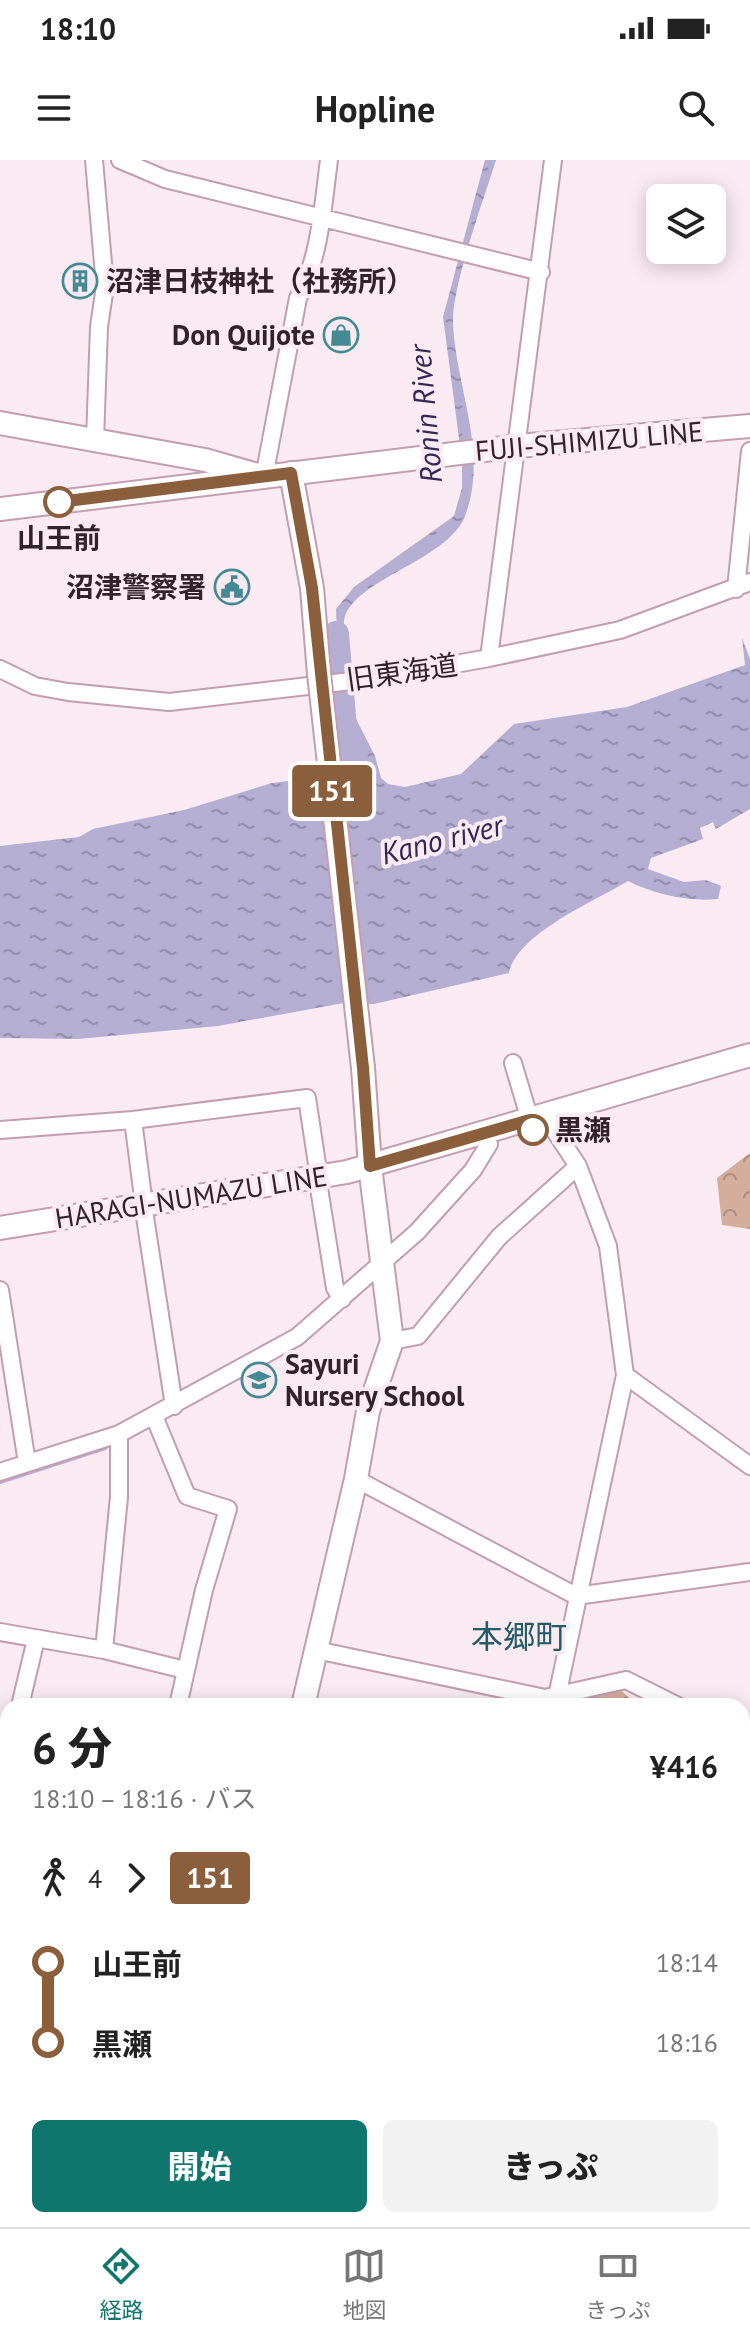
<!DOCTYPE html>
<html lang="ja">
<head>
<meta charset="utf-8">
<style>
  body { margin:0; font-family:"PT Sans","Noto Sans JP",sans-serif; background:#f2f2f2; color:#222; height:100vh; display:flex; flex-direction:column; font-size:30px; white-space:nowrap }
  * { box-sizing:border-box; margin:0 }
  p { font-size:26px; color:#767676 }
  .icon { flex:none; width:44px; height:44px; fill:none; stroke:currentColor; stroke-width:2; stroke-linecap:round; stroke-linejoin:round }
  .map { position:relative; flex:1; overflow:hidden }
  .sheet { position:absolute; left:0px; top:1538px; width:750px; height:530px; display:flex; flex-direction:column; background:#fff; border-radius:24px 24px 0 0; box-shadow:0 4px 20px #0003 }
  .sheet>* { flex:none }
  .badge { padding:0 16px; border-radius:6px; font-size:28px; line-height:52px }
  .fabs { position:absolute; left:646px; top:24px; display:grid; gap:16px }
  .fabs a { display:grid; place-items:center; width:80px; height:80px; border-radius:12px; background:#fff; box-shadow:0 4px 20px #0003; font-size:40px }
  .map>.badge { position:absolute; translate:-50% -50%; box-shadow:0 0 0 4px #fff }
  .legs { display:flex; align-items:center; gap:12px; height:88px; padding:0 32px; font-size:26px }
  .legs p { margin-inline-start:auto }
  .overview { display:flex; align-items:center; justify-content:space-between; height:136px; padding:0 32px }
  h1 { font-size:44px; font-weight:800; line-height:60px }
  .button { display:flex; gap:16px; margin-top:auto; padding:16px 32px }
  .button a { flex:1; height:92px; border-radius:12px; background:#0f766e; color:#fff; font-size:32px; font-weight:800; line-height:92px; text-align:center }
  .button a+a { background:#f2f2f2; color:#222 }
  ul { padding:0 32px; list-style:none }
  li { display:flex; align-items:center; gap:28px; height:80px; font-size:30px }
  li i { display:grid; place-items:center; width:12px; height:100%; margin:0 10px; background:currentColor }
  li i::after { content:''; width:20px; height:20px; margin:-10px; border:6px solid; border-radius:50%; background:#fff }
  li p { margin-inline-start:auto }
  li:first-child i { background:linear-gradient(#0000 50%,currentColor 0) }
  li:last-child i { background:linear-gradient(currentColor 50%,#0000 0) }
  .status { display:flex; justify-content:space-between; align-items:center; height:56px; padding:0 40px; background:#fff; direction:ltr }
  .status svg { height:22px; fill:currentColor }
  header { display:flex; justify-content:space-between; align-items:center; height:104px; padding:0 32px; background:#fff; font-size:36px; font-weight:800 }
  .tab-bar { display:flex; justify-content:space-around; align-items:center; height:112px; border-top:2px solid #e0e0e0; background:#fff; font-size:22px; color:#767676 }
  .tab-bar a { display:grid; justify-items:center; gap:4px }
  .tab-bar .selected { color:#0f766e }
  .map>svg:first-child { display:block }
  .built { fill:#fadeec }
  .forest { fill:url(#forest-crowns) }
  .water { fill:url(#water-ripples) }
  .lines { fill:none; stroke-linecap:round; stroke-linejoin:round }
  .stream { stroke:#b4aed3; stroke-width:4 }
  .river { stroke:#b4aed3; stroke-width:26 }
  .street-casing { stroke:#c29eb0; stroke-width:20 }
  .secondary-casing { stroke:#c29eb0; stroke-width:26 }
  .street { stroke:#fff; stroke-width:16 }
  .secondary { stroke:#fff; stroke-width:22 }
  .secondary-bridge-casing { stroke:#c29eb0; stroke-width:26; stroke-linecap:butt }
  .secondary-bridge { stroke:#fff; stroke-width:22 }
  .line-1-casing { stroke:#fff; stroke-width:18 }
  .line-1 { stroke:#8b5e3c; stroke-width:12 }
  .stop-1-dot { fill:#fff; stroke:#8b5e3c; stroke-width:4 }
  .labels { text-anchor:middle; stroke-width:8; stroke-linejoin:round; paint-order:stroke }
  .poi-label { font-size:28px; font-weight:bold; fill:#32232b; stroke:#faeaf2; text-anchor:start }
  .street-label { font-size:28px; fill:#32232b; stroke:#faeaf2 }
  .stop-label { font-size:28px; font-weight:bold; fill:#32232b; stroke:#faeaf2 }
  .water-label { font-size:30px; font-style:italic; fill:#322756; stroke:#faeaf2 }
  .quarter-label { font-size:32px; fill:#235c64; stroke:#faeaf2 }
</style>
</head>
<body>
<div class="status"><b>18:10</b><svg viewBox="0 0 49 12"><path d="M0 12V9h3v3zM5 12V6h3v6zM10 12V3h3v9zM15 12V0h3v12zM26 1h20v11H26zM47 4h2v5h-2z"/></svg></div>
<header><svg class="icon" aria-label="menu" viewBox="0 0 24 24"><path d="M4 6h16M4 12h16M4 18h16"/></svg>Hopline<svg class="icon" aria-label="search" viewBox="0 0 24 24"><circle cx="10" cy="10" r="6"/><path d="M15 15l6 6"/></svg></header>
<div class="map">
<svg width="750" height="2067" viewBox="0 0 750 2067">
  <defs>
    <pattern id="forest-crowns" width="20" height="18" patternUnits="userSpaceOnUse" patternTransform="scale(2)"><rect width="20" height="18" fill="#d5ad9d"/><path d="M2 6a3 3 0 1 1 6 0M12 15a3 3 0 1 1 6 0" fill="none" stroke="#ad8c80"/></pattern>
    <pattern id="water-ripples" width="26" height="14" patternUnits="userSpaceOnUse" patternTransform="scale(2)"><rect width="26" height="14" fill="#b4aed3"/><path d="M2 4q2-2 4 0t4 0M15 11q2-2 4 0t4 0" fill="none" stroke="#938dab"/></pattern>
  </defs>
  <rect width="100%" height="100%" fill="#faeaf2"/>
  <path class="built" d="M481 2060H661L660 2067H480Z"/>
  <path class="forest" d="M750 993V1069L722 1065 717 1018Z
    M613 1523 638 1546H562L563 1541Z
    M742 1619 750 1650V1800L742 1791Z
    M750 1962V2067H647L650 2060H742V1965Z"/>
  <path class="water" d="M485 0H496C484 39 451 128 453 164 456 228 489 293 465 356 448 401 350 420 344 461 343 474 346 490 346 503L338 506 336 449 354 427 454 356 462 328V301L443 157Z
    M742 478 750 499V649L716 669 713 662 700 668 703 679 651 698 648 709 684 722 706 720 721 726 718 739C689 742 653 734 628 721 593 742 517 774 509 813L374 844 344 843 218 866 78 879 0 878V686L79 677 93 669 184 650 272 623 296 620 321 628 338 623 344 616 351 581 347 560 355 557 375 596 381 618 388 624 405 627 461 614 514 564 627 547 745 505Z"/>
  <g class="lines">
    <path class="stream" d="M0 1322 105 1288"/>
    <path class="river" d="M336 474 350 638"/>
    <g class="street-casing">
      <path id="street" d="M94 0 105 126 99 167 95 280
        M120 0 165 19 541 112
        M264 317 298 138C320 98 323 45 329 0
        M736 429 750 291
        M489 498 553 0
        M0 509 35 526 68 532 169 542 377 518 489 498 620 470 750 422
        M513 903 533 970
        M133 960 144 1045
        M551 965 578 1006 608 1086 625 1215 555 1546
        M0 970 133 960 307 938 319 1017
        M319 1028 335 1128 342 1139
        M145 1057 174 1246
        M0 1130 27 1303
        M392 1181 418 1176 499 1077 578 1006
        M625 1215 750 1306
        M154 1256 187 1336 228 1349 204 1430 178 1546
        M0 1312 119 1274 297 1177 417 1072 473 1010 489 984
        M356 1319 576 1436 750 1412
        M0 1472 104 1490 185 1510
        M104 1490 119 1337V1274
        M316 1490 545 1538 626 1520 678 1546
        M20 1546 36 1479
        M742 1614 750 1618
        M0 1649 8 1593
        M0 1736 2 1717
        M0 1969H8
        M70 2060V2067
        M178 2067V2060
        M469 2067 470 2060"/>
    </g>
    <g class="secondary-casing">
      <path id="secondary" d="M0 263 205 300 254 314
        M291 313 312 428 319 514
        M0 349 518 286 750 266
        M0 1068 347 1012 750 895
        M303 1546 356 1319 368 1251 392 1181 370 1006 363 908
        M0 1717 8 1718
        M312 2060V2067"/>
    </g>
    <use href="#street" class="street"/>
    <use href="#secondary" class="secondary"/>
    <g class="secondary-bridge-casing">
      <path id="secondary-bridge" d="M319 514 363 908"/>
    </g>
    <use href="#secondary-bridge" class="secondary-bridge"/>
  </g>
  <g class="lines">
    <g class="line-1-casing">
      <path id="line-1" d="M59 342 291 313 312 428 363 908 370 1006 530 960 533 970"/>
    </g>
    <use href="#line-1" class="line-1"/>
  </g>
  <defs>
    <g id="building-ring" transform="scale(1.8)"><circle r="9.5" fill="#faeaf2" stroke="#448a94" stroke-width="1.5"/><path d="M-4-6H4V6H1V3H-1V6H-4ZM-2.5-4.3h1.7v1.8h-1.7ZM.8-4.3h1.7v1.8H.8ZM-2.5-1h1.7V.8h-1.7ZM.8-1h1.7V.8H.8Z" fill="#448a94"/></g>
    <g id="shop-ring" transform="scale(1.8)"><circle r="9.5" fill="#faeaf2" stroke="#448a94" stroke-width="1.5"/><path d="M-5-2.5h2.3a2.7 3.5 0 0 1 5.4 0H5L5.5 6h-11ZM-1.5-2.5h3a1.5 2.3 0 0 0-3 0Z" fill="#448a94"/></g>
    <g id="civic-ring" transform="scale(1.8)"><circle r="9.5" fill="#faeaf2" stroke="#448a94" stroke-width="1.5"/><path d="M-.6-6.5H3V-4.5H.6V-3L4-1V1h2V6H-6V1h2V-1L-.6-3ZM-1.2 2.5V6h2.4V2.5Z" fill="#448a94"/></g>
    <g id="school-ring" transform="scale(1.8)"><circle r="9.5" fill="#faeaf2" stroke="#448a94" stroke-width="1.5"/><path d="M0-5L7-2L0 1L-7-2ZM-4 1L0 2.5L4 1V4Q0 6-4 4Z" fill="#448a94"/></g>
  </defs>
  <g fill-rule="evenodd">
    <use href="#building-ring" x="80" y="121"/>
    <use href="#shop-ring" x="341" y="175"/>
    <use href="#civic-ring" x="232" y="427"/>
    <use href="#school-ring" x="259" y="1220"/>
  </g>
  <g class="stop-1-dot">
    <circle cx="59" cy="342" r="14"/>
    <circle cx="533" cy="970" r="14"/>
  </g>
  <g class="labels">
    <g class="poi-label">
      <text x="106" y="131">沼津日枝神社（社務所）</text>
      <text x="315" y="185" text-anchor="end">Don Quijote</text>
      <text x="206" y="437" text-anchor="end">沼津警察署</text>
      <text x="285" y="1214">Sayuri<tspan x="285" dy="32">Nursery School</tspan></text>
    </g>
    <g class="street-label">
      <text transform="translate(589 281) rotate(-5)" y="10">FUJI-SHIMIZU LINE</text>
      <text transform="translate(402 512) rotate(-8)" y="10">旧東海道</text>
      <text transform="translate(191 1037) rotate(-9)" y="10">HARAGI-NUMAZU LINE</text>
    </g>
    <g class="stop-label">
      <text x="59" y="388">山王前</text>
      <text x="555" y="980" text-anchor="start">黒瀬</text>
    </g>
    <g class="water-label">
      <text transform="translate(426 254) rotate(-95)" y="10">Ronin River</text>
      <text transform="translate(442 680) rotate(-14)" y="10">Kano river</text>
    </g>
    <g class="quarter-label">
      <text x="519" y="1488">本郷町</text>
    </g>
  </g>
</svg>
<div class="fabs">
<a><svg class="icon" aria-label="layers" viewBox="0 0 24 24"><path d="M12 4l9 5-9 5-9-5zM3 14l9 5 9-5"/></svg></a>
</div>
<b class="badge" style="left:332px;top:631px;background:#8b5e3c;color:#fff">151</b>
<section class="sheet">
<div class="overview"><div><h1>6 分</h1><p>18:10 – 18:16 · バス</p></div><b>¥416</b></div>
<div class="legs"><svg class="icon" aria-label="walk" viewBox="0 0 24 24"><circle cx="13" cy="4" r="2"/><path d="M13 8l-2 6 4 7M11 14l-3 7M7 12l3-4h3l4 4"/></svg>4<svg class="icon" aria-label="forward" viewBox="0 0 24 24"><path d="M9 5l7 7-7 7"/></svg><b class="badge" style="background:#8b5e3c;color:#fff">151</b></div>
<ul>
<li><i style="color:#8b5e3c"></i><b>山王前</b><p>18:14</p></li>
<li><i style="color:#8b5e3c"></i><b>黒瀬</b><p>18:16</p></li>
</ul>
<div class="button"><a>開始</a><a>きっぷ</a></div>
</section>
</div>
<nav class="tab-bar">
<a class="selected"><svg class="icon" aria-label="directions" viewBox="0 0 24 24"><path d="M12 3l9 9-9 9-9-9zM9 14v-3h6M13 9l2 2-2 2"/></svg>経路</a>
<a><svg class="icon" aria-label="map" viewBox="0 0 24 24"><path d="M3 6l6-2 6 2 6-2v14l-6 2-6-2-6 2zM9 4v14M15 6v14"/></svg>地図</a>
<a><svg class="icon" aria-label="tickets" viewBox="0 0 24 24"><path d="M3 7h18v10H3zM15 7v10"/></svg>きっぷ</a>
</nav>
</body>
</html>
